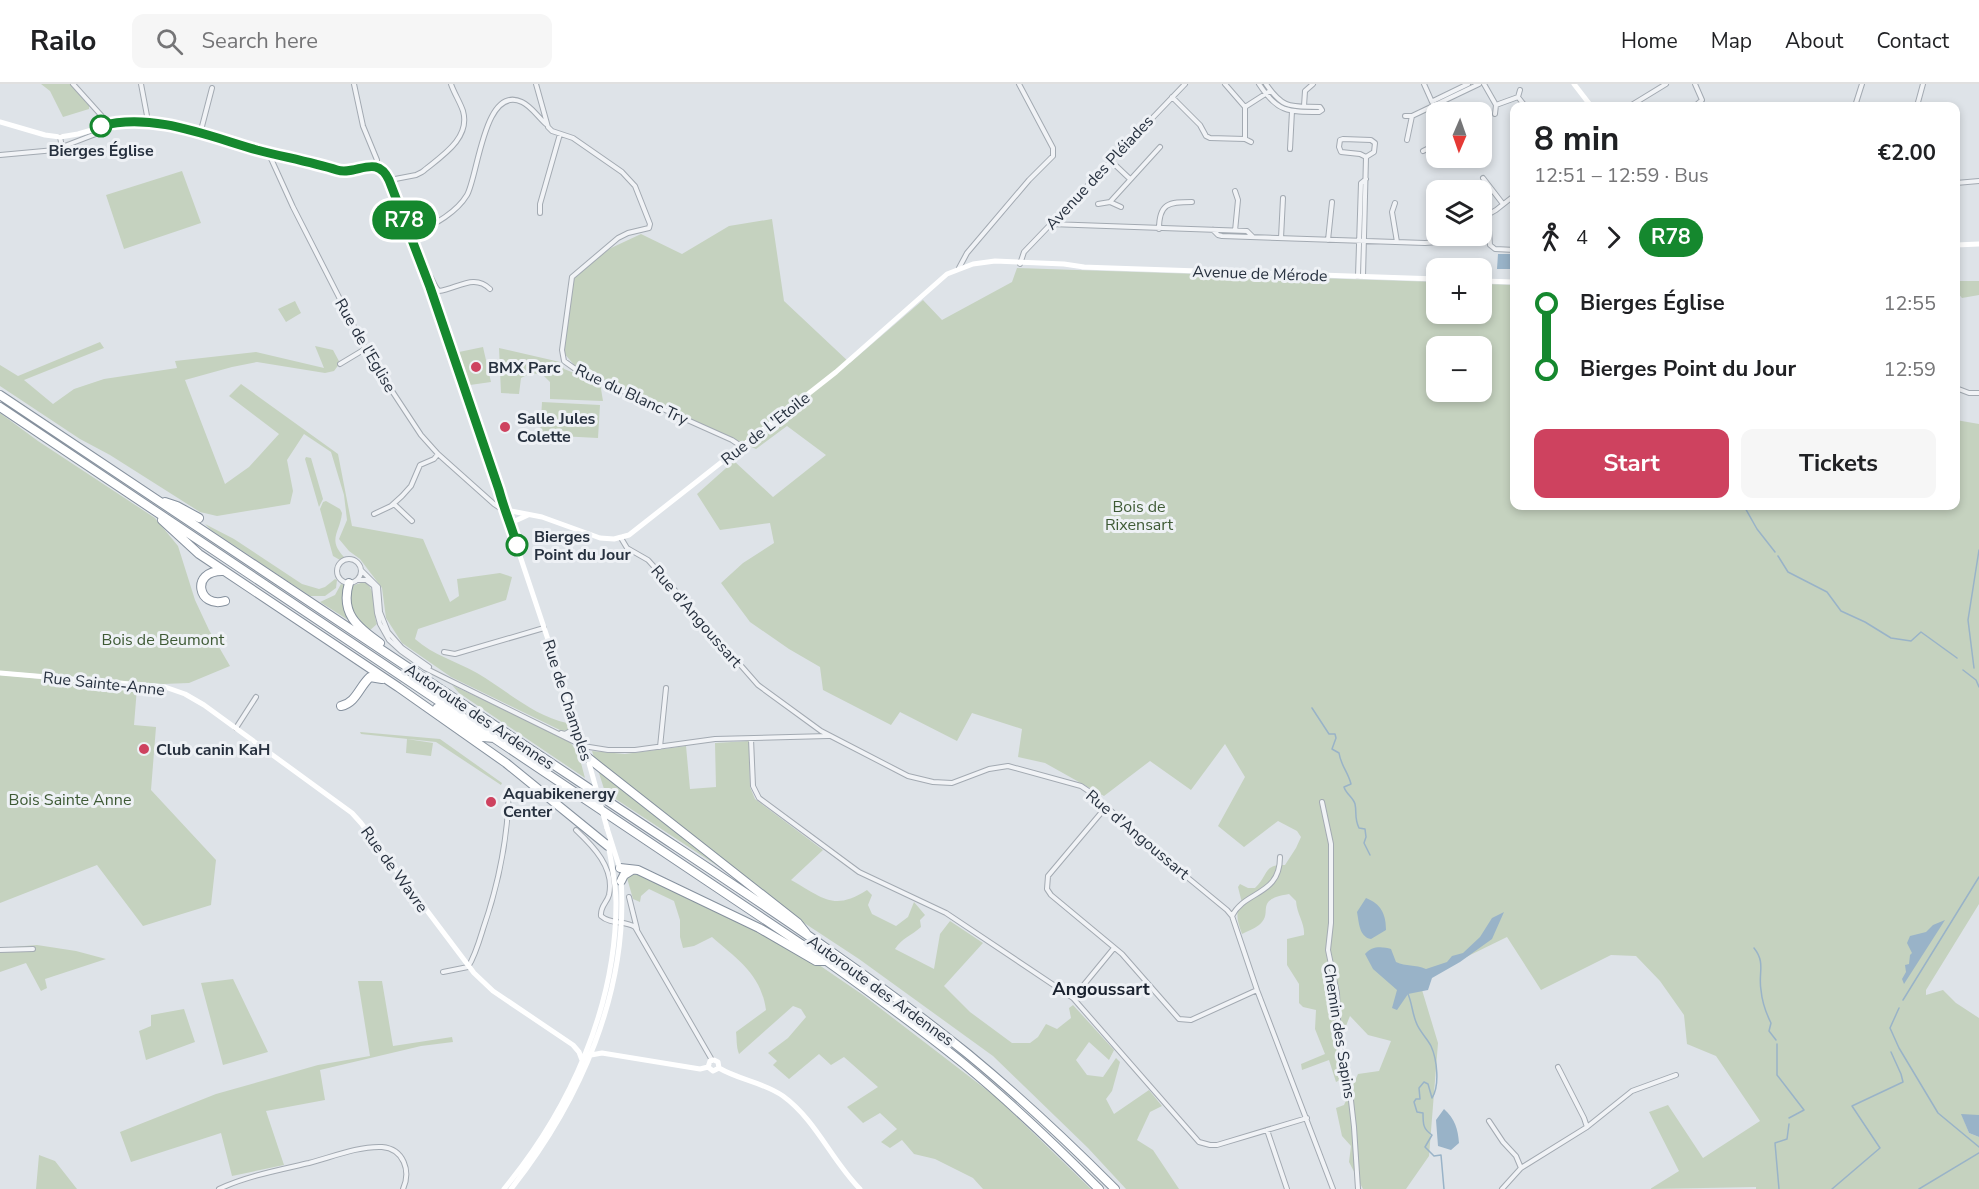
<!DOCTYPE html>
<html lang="en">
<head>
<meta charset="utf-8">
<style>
  body { margin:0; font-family:"Nunito Sans",sans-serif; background:#f6f6f6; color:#202124; height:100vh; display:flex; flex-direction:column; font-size:22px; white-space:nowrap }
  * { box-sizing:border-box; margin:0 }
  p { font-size:20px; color:#757577 }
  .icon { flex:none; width:33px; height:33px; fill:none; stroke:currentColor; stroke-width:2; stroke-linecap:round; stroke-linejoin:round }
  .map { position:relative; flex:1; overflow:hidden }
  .panel { position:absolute; left:1510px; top:18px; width:450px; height:408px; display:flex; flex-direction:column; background:#fff; border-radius:12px; box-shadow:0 3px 9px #0003 }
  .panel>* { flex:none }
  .badge { padding:0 12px; border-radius:20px; font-size:21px; line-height:39px }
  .needle { width:39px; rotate:182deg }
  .controls { position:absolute; left:1426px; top:18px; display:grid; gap:12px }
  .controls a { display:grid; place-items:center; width:66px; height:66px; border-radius:12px; background:#fff; box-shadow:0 3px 9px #0003; font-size:30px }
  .map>.badge { position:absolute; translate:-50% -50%; box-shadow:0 0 0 3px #fff }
  .legs { display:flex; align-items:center; gap:9px; height:66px; padding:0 24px; font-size:20px }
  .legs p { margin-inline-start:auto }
  .head { display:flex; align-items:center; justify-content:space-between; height:102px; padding:0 24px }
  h1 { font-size:33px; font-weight:700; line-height:45px }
  .action { display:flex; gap:12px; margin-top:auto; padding:12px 24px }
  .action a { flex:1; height:69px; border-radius:12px; background:#ce425f; color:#fff; font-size:24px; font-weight:700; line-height:69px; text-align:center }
  .action a+a { background:#f6f6f6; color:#202124 }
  ul { padding:0 24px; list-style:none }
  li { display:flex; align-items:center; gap:21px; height:66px; font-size:22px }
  li i { display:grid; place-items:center; width:9px; height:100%; margin:0 8px; background:currentColor }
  li i::after { content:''; width:15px; height:15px; margin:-8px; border:4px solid; border-radius:50%; background:#fff }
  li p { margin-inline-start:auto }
  li:first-child i { background:linear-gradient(#0000 50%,currentColor 0) }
  li:last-child i { background:linear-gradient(currentColor 50%,#0000 0) }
  header { display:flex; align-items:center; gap:36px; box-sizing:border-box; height:84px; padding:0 30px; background:#fff; border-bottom:2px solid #e0e0e0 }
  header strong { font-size:28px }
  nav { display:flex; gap:33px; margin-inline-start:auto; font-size:21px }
  .search { width:420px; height:54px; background:#f6f6f6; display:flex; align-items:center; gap:15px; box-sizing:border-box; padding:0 21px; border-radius:12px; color:#757577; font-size:22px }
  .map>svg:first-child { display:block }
  .green { fill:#c5d2bf; fill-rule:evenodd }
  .water { fill:#99b3c8 }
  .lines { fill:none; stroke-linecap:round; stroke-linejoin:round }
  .stream { stroke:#99b3c8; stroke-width:1.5 }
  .street-casing { stroke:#a3aab2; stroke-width:6 }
  .highway-casing { stroke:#86919e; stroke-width:10 }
  .street { stroke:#f1f3f6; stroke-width:4 }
  .secondary { stroke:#fff; stroke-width:5 }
  .highway { stroke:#fff; stroke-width:8 }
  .secondary-bridge { stroke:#fff; stroke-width:5 }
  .line-1-casing { stroke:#fff; stroke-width:14 }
  .line-1 { stroke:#15882e; stroke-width:9 }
  .stop-1-dot { fill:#fff; stroke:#15882e; stroke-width:3 }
  .poi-dot { fill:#ce425f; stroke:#eef1f5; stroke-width:2 }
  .labels { text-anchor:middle; stroke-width:6; stroke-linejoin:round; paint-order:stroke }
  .stop-label { font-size:16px; font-weight:bold; fill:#27313f; stroke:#eef1f5 }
  .street-label { font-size:16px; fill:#27313f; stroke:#eef1f5 }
  .poi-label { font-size:16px; font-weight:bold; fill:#27313f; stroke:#eef1f5; text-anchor:start }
  .park-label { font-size:16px; fill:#3e5a35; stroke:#eef1f5 }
  .neighbourhood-label { font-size:18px; font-weight:bold; fill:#1a222f; stroke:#eef1f5 }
</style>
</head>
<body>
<header>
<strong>Railo</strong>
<div class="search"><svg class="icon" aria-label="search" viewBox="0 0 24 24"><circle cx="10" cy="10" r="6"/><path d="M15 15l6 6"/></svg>Search here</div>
<nav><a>Home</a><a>Map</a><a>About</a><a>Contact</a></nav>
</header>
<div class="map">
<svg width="1979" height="1105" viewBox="0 0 1979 1105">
  <rect width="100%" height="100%" fill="#dee3e8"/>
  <path class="green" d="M41 0H71L89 20V25L63 33 50 7Z
    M182 87 201 139 124 165 106 111Z
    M772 135 784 217 850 279 923 216 942 236 1012 198 1017 184 1437 198V230H1482V200L1515 201V422H1956V336L1979 340V820L1926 906V911L1943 906 1956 919 1979 934V1031H1962L1969 1049 1979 1053V1105H1756V1103L1650 1105 1679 1087 1649 1028 1668 1021 1703 1074 1760 1037 1716 972 1687 960 1684 931 1660 897 1636 872 1611 871 1541 906 1507 853 1419 896 1438 959 1429 1072 1406 1105H1363L1349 1078 1351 1062 1342 1052 1336 1024 1344 1021 1358 990 1379 987 1391 957 1368 951 1350 932C1339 957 1343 967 1348 992L1336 998 1329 976 1302 986 1301 980 1325 970 1315 945 1316 926 1303 923 1299 919V900L1287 881V855L1304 851C1305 839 1297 831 1296 817L1289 810C1252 816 1275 828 1259 841 1254 845 1247 847 1242 850 1238 838 1234 830 1242 819L1238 803 1240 800 1248 804H1255C1269 791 1263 780 1285 781L1296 764 1301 753 1297 747 1278 737 1244 763 1218 742 1245 693 1225 660 1191 706 1150 677 1104 712 1045 679 1018 673 1022 645 972 629 957 657 900 628 891 641 823 606 820 583 789 565 750 538 721 499 743 479 774 459 770 439 720 446 697 410 734 377 773 413 826 371 787 342 756 365 576 283 562 267 573 191 611 164 641 150 682 170 729 142ZM1437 262H1482V308H1437Z
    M1956 197H1979V211L1962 214 1956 207Z
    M295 217 301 229 286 238 278 225Z
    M100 258 104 264 24 296 53 320 74 305 104 295 177 284 175 277 256 268 324 284 315 262 333 266 340 279 334 287 325 289 257 278 232 283 185 296 225 400 249 383 279 350 229 312 241 300 338 370 352 442 423 455 450 518 459 512 457 495 500 489 512 493 506 516 418 545 415 555C433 571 456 577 477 589 506 606 534 632 567 639L570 641 569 646 562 647 451 593 402 559 386 534 382 504 360 475 349 467 339 455 347 436 344 411 331 368 304 350 287 376 293 407 290 420 217 432 200 428 110 371 80 355 0 302V281L18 292Z
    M483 263 491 298 470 301 459 268Z
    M499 264 560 278 564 285 600 299 603 317 550 315V298L543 291 531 289 521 294 519 310 501 309Z
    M542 318 600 321 598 354 540 351Z
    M0 329 38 357 155 434 178 462 195 516 209 546 230 582 189 599 163 600 0 587Z
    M306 373 311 374 323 415 319 423 305 375Z
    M326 417 340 425 342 429C340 449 327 455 344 473L340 476 333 472 320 425 323 418Z
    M205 440 234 455 302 500 319 505 325 503 335 495 337 496 336 504 325 512H310L211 446Z
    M364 498C378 505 372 527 377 540L369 547C356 534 344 522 351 502Z
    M341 500 345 501C343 519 344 528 356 541L320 518 335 511Z
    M0 591 137 604 134 641 156 643 151 706 216 776 211 821 143 842 97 781 0 819Z
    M452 601 569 657 578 668 585 694 459 609Z
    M360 648 440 655 502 699 501 701 436 658 361 650Z
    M407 655 433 659 431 672 406 669Z
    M749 657 750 703 755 715 823 766 791 796C822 813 833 828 867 806L872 811 868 821 872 830 896 842 908 833 914 818 925 831 920 836 921 843C911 852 902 854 895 865L934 885 940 850 950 837 983 859 944 902 970 928 1012 959H1030L1038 953 1046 940 1057 945 1071 934 1069 924 1073 921 1114 966 1109 976 1089 958 1076 976 1087 991 1103 993 1116 974 1120 978 1112 1007 1106 1015 1114 1030 1149 1006 1162 1022 1150 1028 1137 1056 1153 1066 1179 1105H1126L1088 1064 993 972 859 875 605 708 592 667 625 670 686 662 690 705 716 703 715 659Z
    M632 790 639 791 740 837 803 870 863 911 996 1013 1091 1105H983L973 1094 935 1075 914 1070 902 1056 890 1064 881 1058 897 1045 880 1029 863 1039 847 1023 878 1003 844 973 831 981 819 970 789 995 773 981 777 977 768 969 788 954 806 933 801 925 793 922 739 970C736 962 737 955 736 948L766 926C761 890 737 875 712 853L694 862 683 864 680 853V836L674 817 649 805 641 812 640 818 633 815 627 794Z
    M37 861 76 867 106 875 45 895 47 904 41 907 26 879 0 888V864Z
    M233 895 268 968 223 981 201 899Z
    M358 897H382L393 962 452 953 453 958 421 962 320 986 325 1016 266 1027 284 1081 232 1092 221 1049 131 1078 120 1048 216 1010 318 981 370 972Z
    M184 925 195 958 146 976 139 947 151 942V931Z
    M39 1071 55 1077 77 1105H36Z"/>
  <path class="water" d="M1498 170H1515V185H1497Z
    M1366 814C1381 820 1386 830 1386 846L1371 855C1359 853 1359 838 1357 828Z
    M1504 828 1492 855 1460 878 1432 894 1428 906 1408 910 1397 926 1392 924 1397 906 1373 885 1365 870C1371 862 1382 862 1391 865L1396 878C1406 883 1415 880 1426 885L1447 878 1452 872 1463 869 1480 853 1492 834Z
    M1945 836 1904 900 1902 895 1906 888 1905 881 1909 880 1910 871 1912 869 1907 859 1910 852 1926 848 1933 841Z
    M1444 1025C1455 1035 1458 1045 1459 1059L1451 1066 1438 1062 1436 1036Z
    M1961 1030 1979 1031V1053L1969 1049Z"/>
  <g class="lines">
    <path class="stream" d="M1744 422 1757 445 1775 468
      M1778 472 1788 488 1827 508 1841 527 1865 538 1891 554 1911 557 1921 548 1957 574
      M1974 584 1968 536 1979 466
      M1963 586 1976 596 1979 603
      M1312 624 1329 650H1335L1336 654 1332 665 1339 669C1341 682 1348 688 1351 700L1344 703C1346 710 1353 713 1355 720 1357 729 1354 734 1359 744L1365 745 1366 753 1364 759 1370 771
      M1754 864C1766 879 1758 889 1761 906 1762 917 1766 929 1771 939L1769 947 1776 956
      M1408 910C1412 919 1412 928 1416 938 1419 947 1427 954 1431 962 1437 975 1440 1002 1432 1014L1428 1000 1424 998 1419 1004 1420 1015H1416L1414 1018 1417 1028 1423 1029C1423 1040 1423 1045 1432 1051L1425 1063 1434 1072 1441 1071 1444 1105
      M1903 916 1979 793
      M1899 924 1890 944 1899 964 1938 1029 1979 1063
      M1777 960V991L1804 1026 1789 1034
      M1779 1105 1775 1059 1787 1055 1789 1040
      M1832 1105 1880 1064 1852 1022 1903 998 1901 990 1891 968
      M1919 1105 1979 1069"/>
    <g class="street-casing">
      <path id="street" d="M73 0 109 40
        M141 0 148 37
        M354 0 363 42 377 76V83
        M536 0 548 43 552 47 573 54 622 88 635 102 650 140 649 144 628 149 618 154 572 193 562 266 564 277 578 287 732 356 741 362
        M1225 0 1245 23
        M1259 0C1277 28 1288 28 1319 28L1322 26 1320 23C1291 22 1284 26 1266 0
        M1424 0 1432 18
        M1484 0 1496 21 1495 30
        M1172 13 1200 41 1206 52 1210 54 1245 55V23
        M1518 13 1520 6
        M1433 17 1468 0
        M1440 19 1445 28
        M1496 21 1518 13 1525 22
        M1304 22 1305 7 1313 0
        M1630 22 1666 0
        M1695 22 1702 16 1695 0
        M1855 22 1862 0
        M1917 22 1923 0
        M1245 23 1270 7
        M1405 32H1412
        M200 50 212 4
        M1245 55 1251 58
        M1407 56 1412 32 1479 0
        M62 63 114 43 116 40
        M1290 65 1292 27
        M1423 67 1437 60
        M268 68 293 123 369 272 421 351 438 370 494 420 503 426
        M0 71 55 66 62 63 60 53
        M1111 77 1130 95
        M1483 94 1503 120
        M390 96 416 91 422 88C440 73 471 55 463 27 460 18 454 9 451 0
        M1956 99 1979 97
        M1440 106H1441
        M1110 118 1160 63
        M1395 119 1392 128 1397 158
        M1098 120 1110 118 1121 123
        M540 129V120L560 50
        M1488 131 1490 161 1495 165 1515 166
        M1482 134 1496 126 1515 111
        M1050 140 1247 147 1253 153
        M1159 145C1159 119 1169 118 1192 118
        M1213 146 1218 151 1222 152 1425 159 1438 158 1450 152
        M1235 147 1238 116 1235 107
        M411 152C430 142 455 131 467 111 478 92 484 0 522 18 531 22 538 33 546 40
        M1281 154 1283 114
        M1328 156 1332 118
        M1020 180 1024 168 1185 0
        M959 184 967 169 1029 96 1053 72V64L1019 0
        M425 187C432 190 433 202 439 207 457 205 474 189 490 205
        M1358 192 1361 99 1366 95
        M1363 192 1366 73 1374 68 1375 59 1371 56 1343 55 1340 56 1339 63 1341 68 1360 70 1366 73
        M340 280 365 265
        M1956 304 1969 309H1979
        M394 420 412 437
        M374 430 391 422 402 412 411 402 420 381 434 375 438 370
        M621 454 627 464 648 476 658 487 758 601 821 647 908 692 933 698 952 699 989 685 1008 682 1081 702 1093 710 1142 756 1227 826 1232 832 1257 906 1333 1105
        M337 487a12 12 0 1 1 24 0a12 12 0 1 1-24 0Z
        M361 486 378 503 380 528 388 548 402 564 429 583
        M358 496H366L374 502 377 529 380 540 389 556 401 567 425 584 451 597 583 662 608 666H635L715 655 828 652
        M444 568 455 570 544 544
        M236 644 256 613
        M561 649 580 654
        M565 650 572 646 575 638
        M751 655 753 702 759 714 859 788 946 829 1073 914 1199 1058 1210 1061H1217L1307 1034
        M660 663 666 604
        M1322 718 1331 760V839L1328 866 1337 909 1339 960 1348 990 1354 1043 1358 1105
        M1106 723 1048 792 1047 805 1051 811 1122 870 1179 935 1191 936 1257 906
        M576 746C593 762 615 784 609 811 607 819 600 822 601 832 611 841 625 836 635 843L712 976
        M629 813 637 845
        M1232 832C1245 806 1280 812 1280 773
        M0 866 33 865
        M443 888 468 883C475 872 479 858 483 845 499 799 508 753 509 705
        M1073 914 1114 864
        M1558 983 1584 1034 1587 1043
        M1489 1037 1503 1058 1516 1072 1521 1084
        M1267 1046 1287 1105
        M219 1105C247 1092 279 1086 309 1079 332 1073 358 1062 382 1063 404 1065 411 1087 403 1105
        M1502 1105 1521 1084 1587 1043 1632 1007 1676 991"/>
    </g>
    <g class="highway-casing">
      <path id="highway" d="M0 311C196 443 393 574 590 705 717 791 848 873 968 970 1019 1012 1068 1058 1115 1105
        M0 323 828 878C874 911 920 944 964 980 1011 1019 1056 1062 1099 1105
        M165 418 177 422 199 434
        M162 436 199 470 398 603 506 679 608 762
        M222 487C190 487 198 525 225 517
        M349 499C340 529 357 543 380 559
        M341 622C356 619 359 603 370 593L382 595
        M437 624 483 653 494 654
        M587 673 798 839 806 849
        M620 784 638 786 759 844 816 877H824
        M621 797 624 791 632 786"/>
    </g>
    <use href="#street" class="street"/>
    <path class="secondary" d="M1574 0 1591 22
      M0 38 45 51 60 53 78 50 116 39 148 37 340 87 377 83 385 89 389 96 431 203 499 406 503 426 508 431
      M1956 161 1979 160
      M1082 183 1437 195
      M1482 197 1515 198
      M504 421 511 427 542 433 600 454 614 455 629 451 836 288 947 190 973 180 995 177 1064 180 1084 183
      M508 430 509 439 588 675
      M508 436 515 437 528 431
      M0 589 165 603 185 610 204 621 352 729 361 739 474 889 493 907 573 961 579 968 582 976
      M607 744 620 785
      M591 971 602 969 700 985 708 983 713 987 719 984
      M708 983 710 977 714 976 718 978 719 984
      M719 984C739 996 763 998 783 1012 816 1036 832 1077 860 1105
      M504 1105C570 1025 616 923 616 819 616 798 611 779 608 759
      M511 1105C580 1017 629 908 621 794"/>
    <use href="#highway" class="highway"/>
    <path class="secondary-bridge" d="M589 679 607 744"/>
  </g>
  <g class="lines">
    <g class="line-1-casing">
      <path id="line-1" d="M101 42C152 28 208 52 257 66 284 73 311 78 337 86 357 92 376 69 389 96L430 203 499 406C504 425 511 441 517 461"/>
    </g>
    <use href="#line-1" class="line-1"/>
  </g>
  <g class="stop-1-dot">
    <circle cx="101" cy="42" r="10"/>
    <circle cx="517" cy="461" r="10"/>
  </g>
  <g class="poi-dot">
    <circle cx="476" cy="283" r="6"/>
    <circle cx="505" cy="343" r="6"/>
    <circle cx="144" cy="665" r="6"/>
    <circle cx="491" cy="718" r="6"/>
  </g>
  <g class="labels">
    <g class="stop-label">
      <text x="101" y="72">Bierges Église</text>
      <text x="534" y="458" text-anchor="start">Bierges<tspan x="534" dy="18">Point du Jour</tspan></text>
    </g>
    <g class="street-label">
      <text transform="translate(1099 88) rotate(-47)" y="6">Avenue des Pléiades</text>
      <text transform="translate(1260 189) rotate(2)" y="6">Avenue de Mérode</text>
      <text transform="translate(366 261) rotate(60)" y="6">Rue de l'Eglise</text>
      <text transform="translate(632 310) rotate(25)" y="6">Rue du Blanc Try</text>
      <text transform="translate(765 344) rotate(-38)" y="6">Rue de L'Etoile</text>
      <text transform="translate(697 532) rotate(49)" y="6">Rue d'Angoussart</text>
      <text transform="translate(104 599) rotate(6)" y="6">Rue Sainte-Anne</text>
      <text transform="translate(568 616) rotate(72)" y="6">Rue de Champles</text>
      <text transform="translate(480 632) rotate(34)" y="6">Autoroute des Ardennes</text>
      <text transform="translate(1138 750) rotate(40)" y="6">Rue d'Angoussart</text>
      <text transform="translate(395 785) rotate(54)" y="6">Rue de Wavre</text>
      <text transform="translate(881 906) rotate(36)" y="6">Autoroute des Ardennes</text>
      <text transform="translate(1340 947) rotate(81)" y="6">Chemin des Sapins</text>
    </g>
    <g class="poi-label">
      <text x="488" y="289">BMX Parc</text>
      <text x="517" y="340">Salle Jules<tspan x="517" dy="18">Colette</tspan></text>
      <text x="156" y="671">Club canin KaH</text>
      <text x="503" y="715">Aquabikenergy<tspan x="503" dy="18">Center</tspan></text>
    </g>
    <g class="park-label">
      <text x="1139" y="428">Bois de<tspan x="1139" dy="18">Rixensart</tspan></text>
      <text x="163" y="561">Bois de Beumont</text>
      <text x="70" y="721">Bois Sainte Anne</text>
    </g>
    <g class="neighbourhood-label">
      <text x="1101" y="911">Angoussart</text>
    </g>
  </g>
</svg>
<div class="controls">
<a><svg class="needle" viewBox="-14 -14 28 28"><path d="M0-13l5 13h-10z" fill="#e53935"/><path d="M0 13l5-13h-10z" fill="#757577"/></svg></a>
<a><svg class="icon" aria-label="layers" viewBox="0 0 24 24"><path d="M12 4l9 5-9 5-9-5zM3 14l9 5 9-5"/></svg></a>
<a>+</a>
<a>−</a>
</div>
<b class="badge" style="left:404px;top:136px;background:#15882e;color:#fff">R78</b>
<section class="panel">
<div class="head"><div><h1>8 min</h1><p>12:51 – 12:59 · Bus</p></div><b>€2.00</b></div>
<div class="legs"><svg class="icon" aria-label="walk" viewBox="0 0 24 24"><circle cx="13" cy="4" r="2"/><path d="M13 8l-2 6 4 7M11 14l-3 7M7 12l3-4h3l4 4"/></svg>4<svg class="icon" aria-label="forward" viewBox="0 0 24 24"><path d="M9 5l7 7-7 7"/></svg><b class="badge" style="background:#15882e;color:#fff">R78</b></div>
<ul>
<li><i style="color:#15882e"></i><b>Bierges Église</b><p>12:55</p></li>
<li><i style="color:#15882e"></i><b>Bierges Point du Jour</b><p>12:59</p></li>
</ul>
<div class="action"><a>Start</a><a>Tickets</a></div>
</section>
</div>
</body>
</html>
